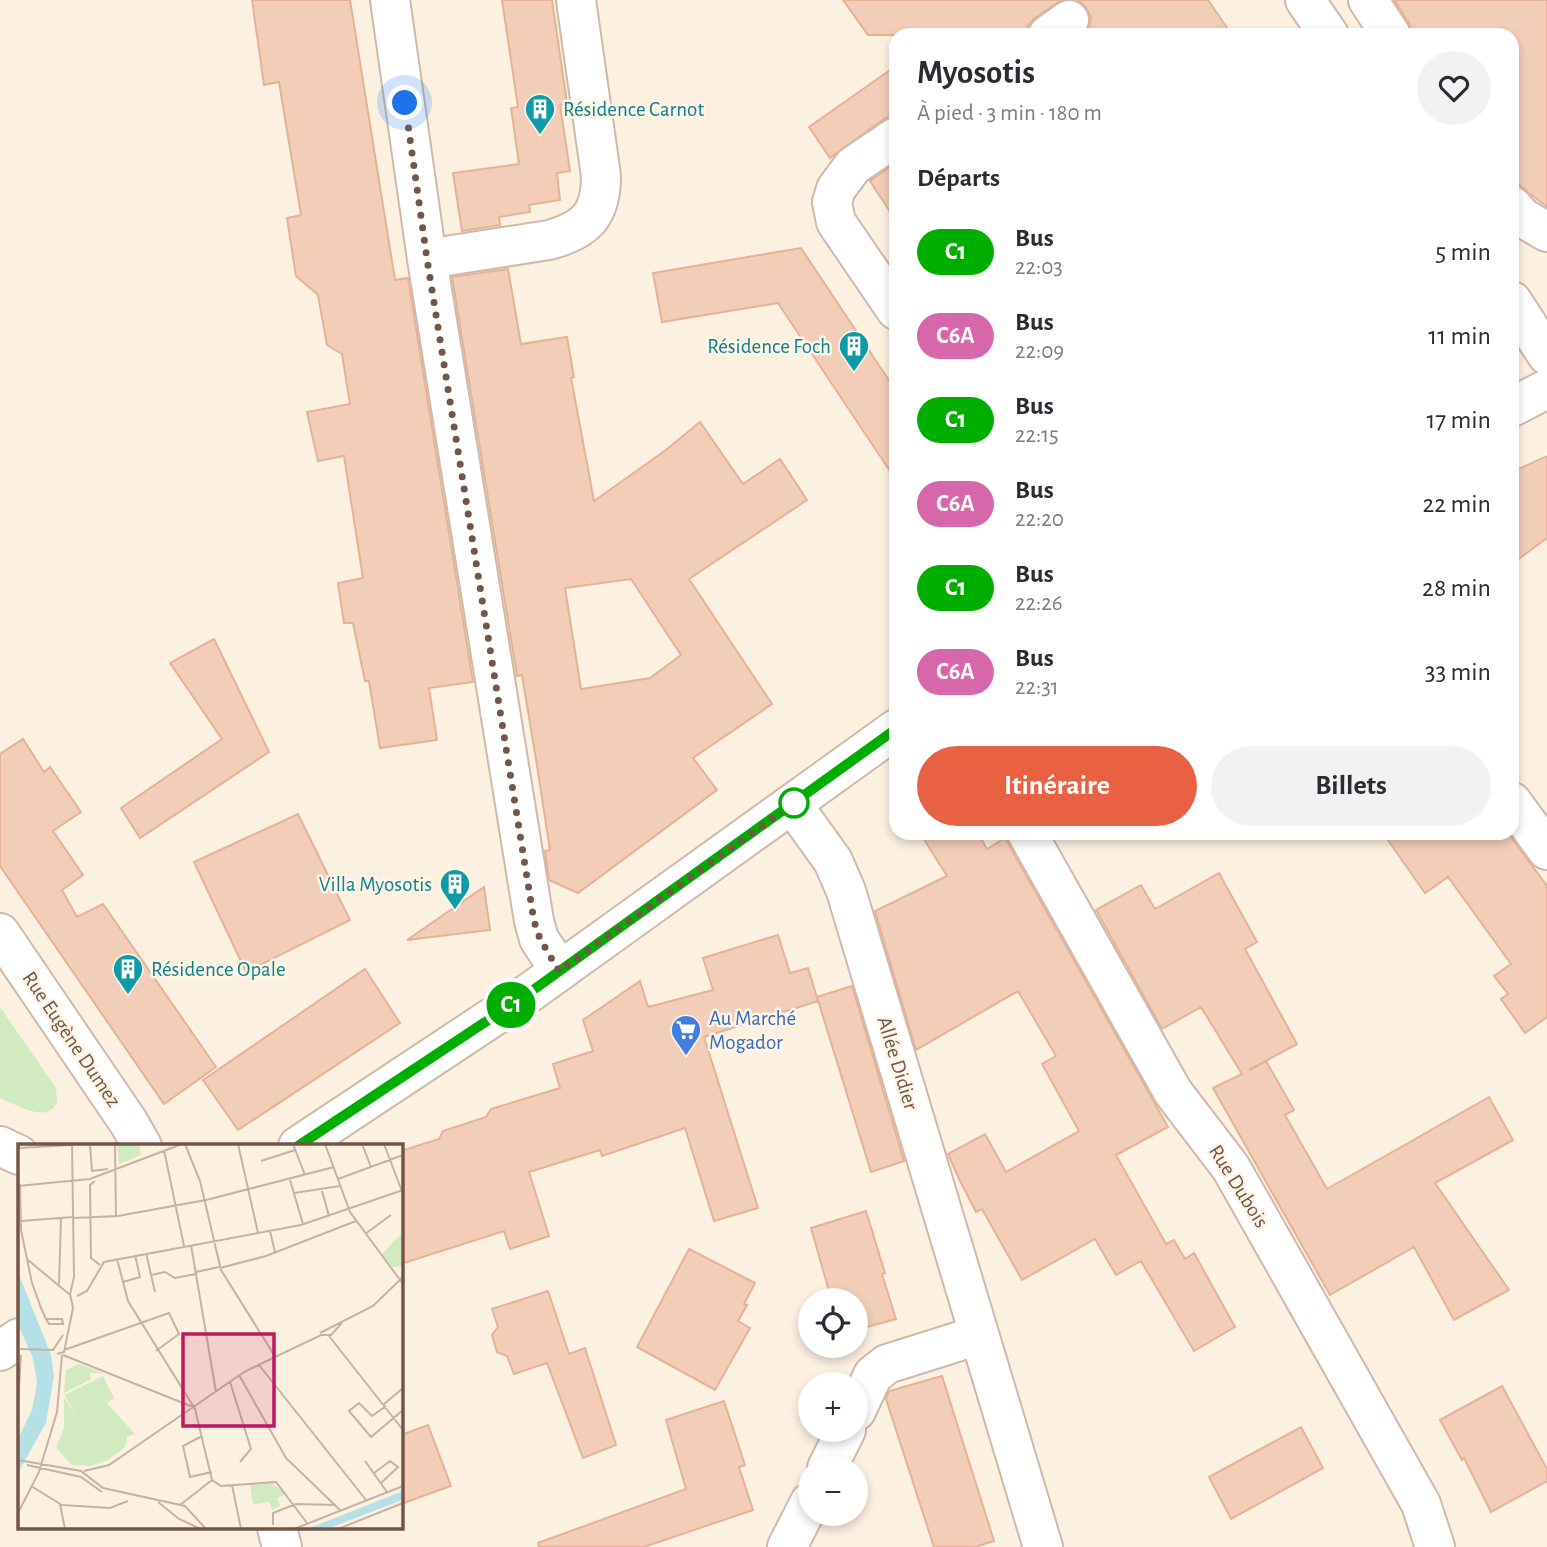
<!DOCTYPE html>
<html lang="fr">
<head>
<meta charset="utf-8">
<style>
  body { margin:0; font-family:"Alegreya Sans",sans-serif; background:#f2f2f3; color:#2b2b33; height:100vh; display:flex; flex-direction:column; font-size:26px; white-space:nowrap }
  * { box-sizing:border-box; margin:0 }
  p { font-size:23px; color:#7c7c81 }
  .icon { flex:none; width:38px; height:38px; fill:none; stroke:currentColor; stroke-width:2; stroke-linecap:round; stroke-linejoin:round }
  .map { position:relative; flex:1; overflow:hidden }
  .details { position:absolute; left:889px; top:28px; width:630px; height:812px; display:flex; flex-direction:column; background:#fff; border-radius:21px; box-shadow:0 4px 10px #0003 }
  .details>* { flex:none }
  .badge { padding:0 14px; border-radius:23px; font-size:24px; line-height:46px }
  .tools { position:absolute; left:798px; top:1288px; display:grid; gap:14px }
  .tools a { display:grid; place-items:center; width:70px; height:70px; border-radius:50%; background:#fff; box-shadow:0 4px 10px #0003; font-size:35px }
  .you { position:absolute; width:35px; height:35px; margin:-18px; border:5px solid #fff; border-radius:50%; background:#1a73e8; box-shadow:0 0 0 10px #1a73e833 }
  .map>.badge { position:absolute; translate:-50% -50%; box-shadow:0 0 0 4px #fff }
  h2 { padding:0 28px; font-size:26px; line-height:63px }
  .round { display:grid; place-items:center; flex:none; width:74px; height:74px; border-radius:37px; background:#f2f2f3 }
  .overview { display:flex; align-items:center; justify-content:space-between; height:119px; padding:0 28px }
  h1 { font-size:33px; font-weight:700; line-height:52px }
  .primary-button { display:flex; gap:14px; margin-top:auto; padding:14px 28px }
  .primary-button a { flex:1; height:80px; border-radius:42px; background:#e96143; color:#fff; font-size:28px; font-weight:700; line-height:80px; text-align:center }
  .primary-button a+a { background:#f2f2f3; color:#2b2b33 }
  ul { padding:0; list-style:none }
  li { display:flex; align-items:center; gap:21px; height:84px; padding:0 28px }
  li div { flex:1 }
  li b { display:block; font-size:26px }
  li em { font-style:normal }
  li .badge { min-width:77px; font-weight:700; text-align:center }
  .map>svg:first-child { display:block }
  .green { fill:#d2eabf }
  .building { fill:#f2cdb8; stroke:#e5b298; stroke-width:2; fill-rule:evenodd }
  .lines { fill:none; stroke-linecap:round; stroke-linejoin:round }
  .minor-casing { stroke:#d0b9ab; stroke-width:42 }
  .minor { stroke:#fff; stroke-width:38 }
  .line-casing { stroke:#fff; stroke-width:16 }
  .line { stroke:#00ae00; stroke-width:10 }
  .walk { stroke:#745548; stroke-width:7; stroke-dasharray:0 12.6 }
  .stop-dot { fill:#fff; stroke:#00ae00; stroke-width:3.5 }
  .labels { text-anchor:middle; stroke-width:5; stroke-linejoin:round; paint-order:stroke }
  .culture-label { font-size:21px; fill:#0d838f; stroke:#fff5e7; text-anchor:start }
  .shop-label { font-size:21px; fill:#366cbe; stroke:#fff5e7; text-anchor:start }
  .street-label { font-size:21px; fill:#745548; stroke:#fff5e7 }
  .inset-road { fill:none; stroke:#c6b2a4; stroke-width:2 }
  .view { fill:#c2185b; fill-opacity:0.15; stroke:#c2185b; stroke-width:3.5 }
  .inset-edge { fill:none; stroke:#745548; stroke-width:3.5 }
</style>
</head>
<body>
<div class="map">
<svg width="1547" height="1547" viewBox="0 0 1547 1547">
  <rect width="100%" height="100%" fill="#fcf0e1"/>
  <path class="green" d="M0 1007 56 1088 57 1102C47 1125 16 1104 0 1098Z"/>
  <path class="building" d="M252 0H350L395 280 408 278 473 682 429 688 437 740 380 748 369 681H365L353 623H344L338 583 363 578 344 456 318 461 307 412 350 404 342 354 327 345 318 295 296 276 287 218 301 215 279 82 264 85Z
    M502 0H552L567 103 560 105 570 171 557 173 560 200 529 205 530 212 499 217 500 225 462 231 453 173 519 164 511 108 518 107Z
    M843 0H1062L1035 18 1028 25 1026 35H868Z
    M1078 0H1208L1232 35H1084L1089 28 1091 17 1086 7Z
    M1394 0H1547V207L1519 185H1512V35H1413L1409 23Z
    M896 66V115L884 119 830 158 809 127Z
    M896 163V221L870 181Z
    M801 248 896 391V480L778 303 662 322 653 273Z
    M508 269 521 344 567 337 574 377 571 378 594 501 666 450 700 422 743 484 780 459 807 500 689 579 772 704 693 758 717 790 578 893 549 880 545 851 550 850 536 759 522 675 517 676 452 277ZM631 579 681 655 650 678 581 689 565 588Z
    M1547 456V538L1512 564V472Z
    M214 639 269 752 140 838 121 808 222 739 170 663Z
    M23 739 44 772 50 767 81 812 53 831 83 875 62 890 77 917 103 904 216 1067 164 1104 0 866V754Z
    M298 814 350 920 246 972 194 862Z
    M920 833H978L987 849 1005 838 1168 1127 1116 1155 1166 1244 1174 1240 1185 1259 1194 1253 1235 1327 1194 1351 1141 1261 1116 1275 1095 1239 1022 1280 982 1209 976 1212 960 1181 948 1154 985 1134 1006 1172 1079 1131 1042 1064 1056 1056 1018 991 916 1050 875 911 947 876Z
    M1383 833H1508L1547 886V1017L1525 1033 1501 999 1508 994 1494 976 1511 964 1448 877 1425 893Z
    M1219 873 1257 942 1245 949 1297 1044 1249 1070 1266 1061 1294 1110 1285 1115 1327 1189 1489 1097 1513 1140 1435 1183 1509 1290 1454 1320 1414 1247 1330 1295 1213 1088 1242 1074 1201 1007 1162 1029 1096 910 1141 885 1155 909Z
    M484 887 490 930 407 940Z
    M778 935 790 973 808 968 818 1001 704 1037 758 1208 714 1221 685 1128 602 1156 600 1150 529 1172 549 1236 510 1249 504 1231 401 1264V1151L439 1139 443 1131 486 1117 491 1109 560 1088 553 1064 593 1051 583 1020 640 981 648 1007 713 990 703 958Z
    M365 969 400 1023 238 1130 203 1080Z
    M852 986 904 1161 871 1172 817 997Z
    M866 1211 885 1273 882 1274 896 1319 856 1330V1300H835L832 1290 829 1291 811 1228Z
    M689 1249 755 1283 744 1304 747 1305 738 1321 750 1328 715 1390 637 1347Z
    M548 1291 569 1354 585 1348 616 1445 583 1458 547 1363 514 1374 507 1356 497 1352 492 1335 498 1327 492 1309Z
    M942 1376 994 1541 975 1547H934L886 1399 889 1391Z
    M1502 1386 1547 1469V1481L1491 1512 1464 1458 1462 1460 1440 1420Z
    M724 1401 745 1465 739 1467 753 1510 644 1547H539L538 1543 686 1489 666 1420Z
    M428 1425 451 1486 401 1504V1435Z
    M1301 1427 1323 1468 1231 1519 1209 1477Z"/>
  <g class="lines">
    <g class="minor-casing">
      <path id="minor" d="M390 0 427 259 534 921 539 939 560 971
        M1305 0 1329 35
        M1368 0 1391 35
        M1048 35 1069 20
        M896 137 853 166 836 189 832 202 836 222 896 310
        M1512 206 1523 218 1547 232
        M427 259 549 240C586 230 601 215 601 176L576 0
        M1512 301 1547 355
        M1512 407 1547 389
        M1512 802 1547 850
        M792 804 833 861 846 891 1043 1547
        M1027 833 1173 1092 1231 1168 1421 1504 1435 1547
        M0 933 129 1123 142 1146
        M0 1146 19 1155
        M298 1146 529 993 896 729
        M0 1351 19 1338
        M856 1411 873 1375 887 1364 979 1335
        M827 1468 846 1430
        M277 1528 282 1547
        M787 1547 810 1502"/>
    </g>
    <use href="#minor" class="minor"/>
  </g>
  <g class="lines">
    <g class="line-casing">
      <path id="line" d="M298 1146 529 993 896 729"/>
    </g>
    <use href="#line" class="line"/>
    <path class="walk" d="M405 103 427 259 534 921 540 939 559 971 794 803"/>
  </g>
  <defs>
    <g id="building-pin" transform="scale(1.575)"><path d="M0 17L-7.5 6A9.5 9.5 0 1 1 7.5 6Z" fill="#0f9aa8" stroke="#fff5e7"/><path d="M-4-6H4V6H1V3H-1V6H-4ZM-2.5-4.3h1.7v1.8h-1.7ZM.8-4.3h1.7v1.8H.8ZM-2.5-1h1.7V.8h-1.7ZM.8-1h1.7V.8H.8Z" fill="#fff"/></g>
    <g id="supermarket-pin" transform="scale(1.575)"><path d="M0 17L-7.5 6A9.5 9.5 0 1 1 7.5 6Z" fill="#3f7fe0" stroke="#fff5e7"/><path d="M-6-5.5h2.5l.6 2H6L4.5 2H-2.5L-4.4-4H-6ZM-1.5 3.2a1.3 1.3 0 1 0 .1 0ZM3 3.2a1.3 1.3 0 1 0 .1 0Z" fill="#fff"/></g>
  </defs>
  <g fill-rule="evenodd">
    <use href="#building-pin" x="540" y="109"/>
    <use href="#building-pin" x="854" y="346"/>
    <use href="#building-pin" x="455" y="884"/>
    <use href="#building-pin" x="128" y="969"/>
    <use href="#supermarket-pin" x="686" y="1030"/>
  </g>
  <circle class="stop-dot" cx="794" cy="803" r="14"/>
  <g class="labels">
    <g class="culture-label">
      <text x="563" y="116">Résidence Carnot</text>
      <text x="831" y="353" text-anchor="end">Résidence Foch</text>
      <text x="432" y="891" text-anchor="end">Villa Myosotis</text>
      <text x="151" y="976">Résidence Opale</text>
    </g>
    <g class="shop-label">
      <text x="709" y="1025">Au Marché<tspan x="709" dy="24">Mogador</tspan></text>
    </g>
    <g class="street-label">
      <text transform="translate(72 1039) rotate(56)" y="7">Rue Eugène Dumez</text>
      <text transform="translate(898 1063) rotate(73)" y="7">Allée Didier</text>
      <text transform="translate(1239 1186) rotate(58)" y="7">Rue Dubois</text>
    </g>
  </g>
  <g transform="translate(18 1144)">
    <rect width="385" height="385" fill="#fcf0e1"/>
    <path d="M99 0H121L123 11 101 20ZM385 88V122L374 123 364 110ZM61 220 85 229H71L73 235 46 249 48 226ZM85 232 96 254 89 259 117 290 109 293 107 303 90 316 72 322 54 321 38 304 46 284V253L58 273 47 251ZM254 339 268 350 259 354 262 362 254 366 252 358 235 360 232 341Z" fill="#d2eabf"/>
    <path d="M0 128 33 211 36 232 28 279 0 329V295L14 266 19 239 15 214 0 181ZM385 347V355L379 358 309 385H289Z" fill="#b5e1e6"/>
    <path class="inset-road" d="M54 0 56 133 52 150 55 164M72 0 74 27 90 25M97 0 98 73M167 0 182 37 203 126 258 214M220 0 240 89M275 0 287 31M307 0 332 68 385 140M344 0 353 23M366 0 385 50M1 4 54 1M146 6 166 102M243 17 277 6M320 35 385 11M272 36 285 80M77 37 72 41 73 114 82 121M2 40 3 86 14 139 22 161 23 164 24 166 28 175 29 177 30 178 31 180H45L44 175H28M0 42 72 35 164 0M304 47 311 72M276 49 322 42M55 74 100 72 188 56 316 23M3 77 55 73M252 87 257 108M347 90 373 71M173 101 198 248M128 109 137 148M99 115 110 157 177 265 194 336M10 116 51 150M202 124 248 112 338 77M178 128 201 123M133 131 147 128 157 134 178 130M105 138 122 133 117 111M41 140 43 74M59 152 69 147 86 118 283 81 385 46M302 189 355 162 385 133M311 192 385 286M2 205 35 206 45 191M46 206 151 169 161 190 138 207M39 210 46 208 55 164M45 211 175 263M241 221 348 356M221 231 268 314 322 366M212 238 233 305 222 318M0 259 3 211M366 260 384 245M368 262 354 272 341 259 331 267 353 293 385 266M184 292 165 302 172 333 194 328M0 316 63 327 85 344 167 362 188 385M347 317 369 348M9 321 63 333 84 348M66 327 91 321 226 228 303 191H313L324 179M356 329 372 317 380 323 363 339M194 336 203 342 258 338 289 379M214 341 223 385M13 342 44 361 92 364 110 357M140 358 161 375 183 385M42 360 47 385M162 361 194 336M0 369 21 328 39 268 44 211M255 381V369L278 360 318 361M276 385 385 342M320 385 385 359"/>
    <path class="view" d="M165 190H256V282H165Z"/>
    <rect width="385" height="385" class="inset-edge"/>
  </g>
</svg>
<div class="tools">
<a><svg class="icon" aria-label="locate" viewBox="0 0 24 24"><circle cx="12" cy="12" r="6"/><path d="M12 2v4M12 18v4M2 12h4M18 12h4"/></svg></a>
<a>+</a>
<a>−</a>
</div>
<div class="you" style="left:405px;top:103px"></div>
<b class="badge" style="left:511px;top:1005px;background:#00ae00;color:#fff">C1</b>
<section class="details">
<div class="overview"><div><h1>Myosotis</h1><p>À pied · 3 min · 180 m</p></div><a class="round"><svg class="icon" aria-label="heart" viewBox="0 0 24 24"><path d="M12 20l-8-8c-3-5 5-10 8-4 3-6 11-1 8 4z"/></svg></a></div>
<h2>Départs</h2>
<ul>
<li><span class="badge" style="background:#00ae00;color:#fff">C1</span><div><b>Bus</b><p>22:03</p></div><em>5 min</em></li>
<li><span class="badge" style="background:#d767ab;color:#fff">C6A</span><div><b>Bus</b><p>22:09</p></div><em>11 min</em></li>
<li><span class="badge" style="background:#00ae00;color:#fff">C1</span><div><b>Bus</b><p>22:15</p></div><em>17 min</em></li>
<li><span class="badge" style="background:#d767ab;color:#fff">C6A</span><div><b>Bus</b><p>22:20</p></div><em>22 min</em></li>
<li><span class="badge" style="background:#00ae00;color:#fff">C1</span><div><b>Bus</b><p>22:26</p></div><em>28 min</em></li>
<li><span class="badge" style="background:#d767ab;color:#fff">C6A</span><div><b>Bus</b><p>22:31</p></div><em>33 min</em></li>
</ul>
<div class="primary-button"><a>Itinéraire</a><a>Billets</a></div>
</section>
</div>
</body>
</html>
